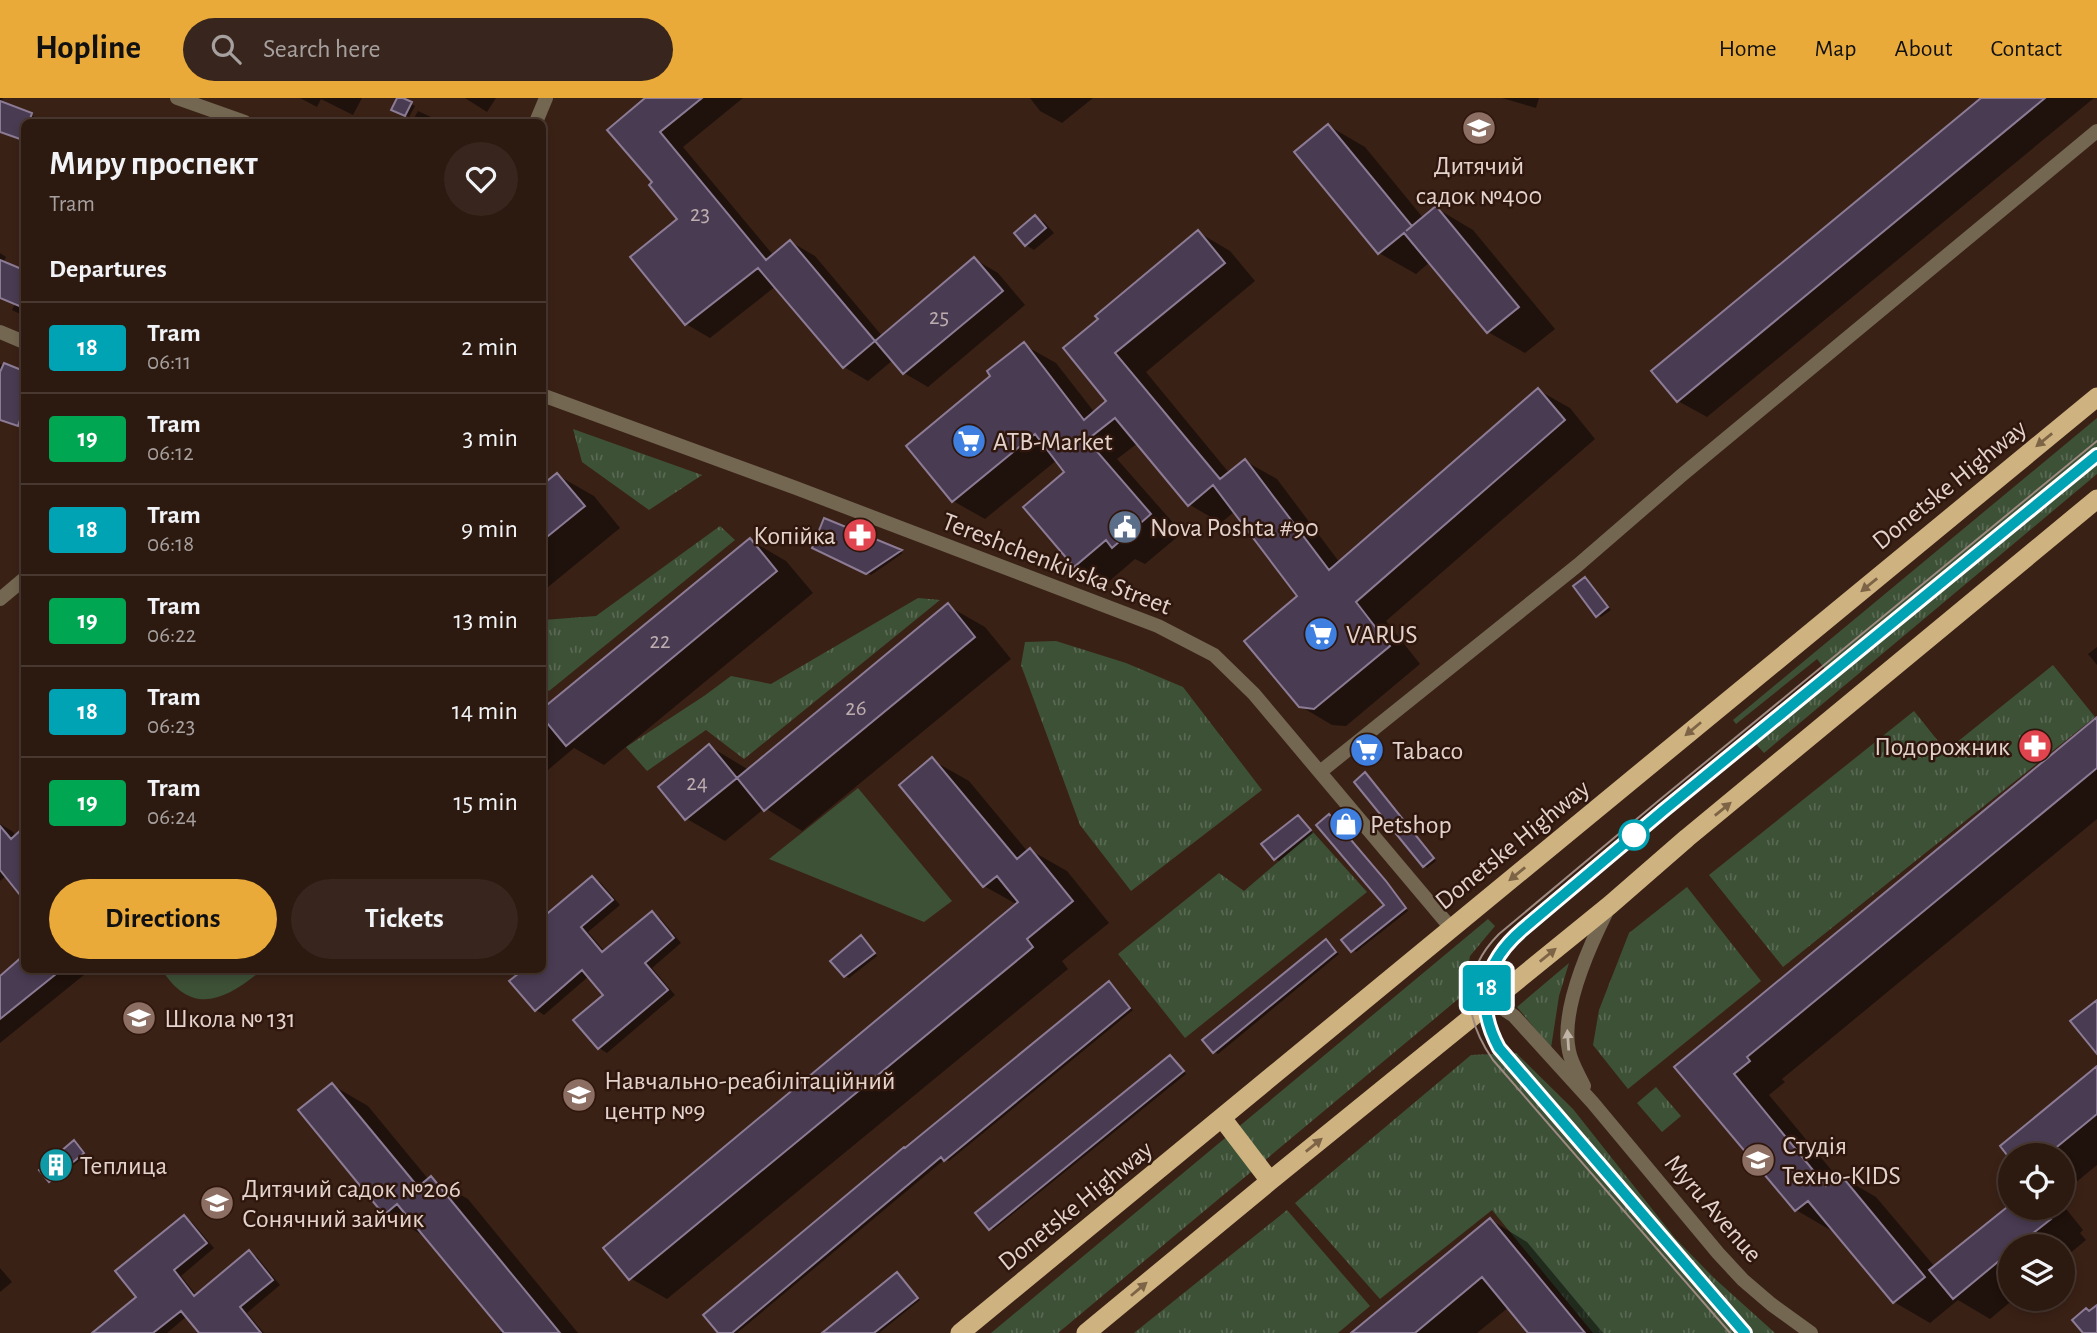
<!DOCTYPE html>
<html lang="en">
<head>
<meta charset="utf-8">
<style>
  body { margin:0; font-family:"Alegreya Sans",sans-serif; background:#38261e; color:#f1f3f6; height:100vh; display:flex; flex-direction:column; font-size:26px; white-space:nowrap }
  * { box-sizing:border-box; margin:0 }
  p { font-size:23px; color:#a6a09f }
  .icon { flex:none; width:38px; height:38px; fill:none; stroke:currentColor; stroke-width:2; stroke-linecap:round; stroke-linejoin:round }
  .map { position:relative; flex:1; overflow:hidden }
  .drawer { position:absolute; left:21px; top:21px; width:525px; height:854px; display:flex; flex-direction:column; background:#2c1910; border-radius:10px; box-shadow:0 4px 10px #0003,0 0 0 2px #483830 }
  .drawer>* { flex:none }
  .badge { padding:0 14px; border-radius:5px; font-size:24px; line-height:46px }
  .buttons { position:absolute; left:1998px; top:1045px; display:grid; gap:14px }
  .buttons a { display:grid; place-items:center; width:77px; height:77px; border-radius:50%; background:#2c1910; box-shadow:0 4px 10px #0003,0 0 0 2px #483830; font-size:35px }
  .map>.badge { position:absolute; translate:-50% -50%; box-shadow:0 0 0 4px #fff }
  h2 { padding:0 28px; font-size:26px; line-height:63px }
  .round { display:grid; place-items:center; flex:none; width:74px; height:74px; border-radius:37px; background:#38261e }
  .overview { display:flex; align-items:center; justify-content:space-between; height:119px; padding:0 28px }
  h1 { font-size:33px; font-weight:700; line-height:52px }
  .button { display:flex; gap:14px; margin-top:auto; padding:14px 28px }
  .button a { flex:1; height:80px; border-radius:42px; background:#eaaa39; color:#111; font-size:28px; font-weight:700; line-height:80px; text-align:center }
  .button a+a { background:#38261e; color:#f1f3f6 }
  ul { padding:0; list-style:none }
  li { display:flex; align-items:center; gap:21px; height:91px; padding:0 28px; border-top:2px solid #483830 }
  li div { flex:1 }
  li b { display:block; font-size:26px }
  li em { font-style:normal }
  li .badge { min-width:77px; font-weight:700; text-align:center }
  header { display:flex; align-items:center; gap:42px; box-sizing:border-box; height:98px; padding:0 35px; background:#eaaa39; color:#111 }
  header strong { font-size:33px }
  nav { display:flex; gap:38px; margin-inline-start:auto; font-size:24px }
  .search { width:490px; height:63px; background:#38261e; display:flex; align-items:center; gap:18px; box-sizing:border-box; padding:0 24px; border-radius:38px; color:#a6a09f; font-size:26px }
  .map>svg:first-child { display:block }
  .grass { fill:url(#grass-tufts) }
  .park { fill:#3d5137 }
  .shadow { fill:#0007 }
  .building { fill:#493b52; stroke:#8c7b95; stroke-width:2 }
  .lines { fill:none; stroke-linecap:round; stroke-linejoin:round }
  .minor { stroke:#736751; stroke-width:14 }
  .tertiary { stroke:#736751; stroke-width:14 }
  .trunk { stroke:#ceb280; stroke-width:19 }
  .tram { stroke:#9e8a81; stroke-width:2 }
  .oneway { fill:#7e6446 }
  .oneway2 { fill:#c2b3a7 }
  .line-casing { stroke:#fff; stroke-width:16 }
  .line { stroke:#00a3b4; stroke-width:10 }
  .stop-dot { fill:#fff; stroke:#00a3b4; stroke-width:3.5 }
  .labels { text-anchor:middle; stroke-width:5; stroke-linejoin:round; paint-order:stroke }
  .number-label { font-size:23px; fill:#bdadae }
  .poi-label { font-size:26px; fill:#e4d3cc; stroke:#2f170d; text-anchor:start }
  .street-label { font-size:26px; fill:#e4d3cc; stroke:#2f170d }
</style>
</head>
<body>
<header>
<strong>Hopline</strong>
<div class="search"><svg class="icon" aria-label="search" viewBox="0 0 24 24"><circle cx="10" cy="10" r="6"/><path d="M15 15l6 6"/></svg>Search here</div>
<nav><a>Home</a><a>Map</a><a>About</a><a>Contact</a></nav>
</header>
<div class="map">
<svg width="2097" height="1235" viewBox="0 0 2097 1235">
  <defs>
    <pattern id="grass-tufts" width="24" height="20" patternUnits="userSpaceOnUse" patternTransform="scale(1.75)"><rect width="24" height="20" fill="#3d5137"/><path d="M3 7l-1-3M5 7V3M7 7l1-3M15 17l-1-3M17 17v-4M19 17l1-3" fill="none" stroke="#596953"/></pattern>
  </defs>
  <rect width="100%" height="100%" fill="#3a2116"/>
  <path class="grass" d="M2097 320V376L1764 655 1755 645 1833 581 1817 561 1736 626 1733 622Z
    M573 331 702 377 649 412 582 364Z
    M720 428 735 442 549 593 543 588V522L596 518Z
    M918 500 940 502 744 661 706 632 647 673 626 649 704 598 731 578 771 586Z
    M1056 543 1126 565 1183 589 1262 692 1131 793 1080 727 1021 567 1025 544Z
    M2053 567 2095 619 1783 869 1709 777 1914 613 1946 653Z
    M1313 734 1367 794 1185 940 1118 856 1219 775 1244 793Z
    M1687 789 1761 883 1628 991 1593 947 1599 912 1629 835Z
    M1488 821 1495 828 1470 858 1463 897 1058 1235H991Z
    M1569 865 1559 898 1551 950 1517 909Z
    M1516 955 1573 1011 1675 1140 1714 1180 1775 1235H1593L1492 1112 1380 1201 1295 1105 1471 957Z
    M1656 989 1681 1018 1662 1034 1637 1005Z
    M1287 1112 1370 1208 1338 1235H1134Z"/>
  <path class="park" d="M858 690 952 803 924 824 769 761Z
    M162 872H262C227 901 193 920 162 872Z"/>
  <path class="shadow" d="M0 0H3L1 6 40 21 39 24H24V43L0 34Z
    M300 0H362L353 17 321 1 317 9Z
    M399 0 415 8 409 19 393 11Z
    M465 0H496L487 14Z
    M646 0H743L683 49 774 158 791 144 815 158 883 239 974 161 998 175 1025 207 928 289 904 275 893 262 868 283 844 269 776 188 710 240 686 226 679 121 655 84Z
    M1030 0H1093L1062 25 1040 13Z
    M1502 0H1539L1536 10Z
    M1985 0H2094L1707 319 1678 303Z
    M418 13 442 24H412Z
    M1329 28 1365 49 1424 121 1436 110 1473 132 1555 231 1525 255 1488 234 1430 164 1416 176 1379 155Z
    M1035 119 1044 124 1054 135 1034 152 1026 147Z
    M1198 134 1230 153 1255 183 1146 274 1230 376 1245 363 1277 381 1340 465 1538 292 1570 310 1595 341 1386 523 1420 566 1346 628 1332 627 1300 608 1299 499 1235 413 1221 425 1190 407 1138 345 1117 361 1182 435 1145 466 1135 461 1106 486 1075 467 1067 374 1057 362 985 421 953 403 993 278 1024 247 1056 265 1095 315 1109 303 1065 251Z
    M0 155 6 159 3 165 24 174V218L12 212 15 206 0 200Z
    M0 266 24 276V331L0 320Z
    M557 377 594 398 620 430 542 494V389Z
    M825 422 903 455 871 477 814 450Z
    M750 442 786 463 813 495 604 667 574 650 542 677V601L551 606Z
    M1585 481 1611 512 1601 519 1597 517Z
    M948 508 985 529 1011 561 802 733 765 710 725 743 687 721 709 648 749 672Z
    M2097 549V567L2088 556Z
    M2097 621V721L1782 981 1785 984 1769 997 1838 1080 1840 1078 1876 1099 1935 1169 2011 1107V1110H2062L2067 1112 2083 1132 2080 1135 2086 1142 2063 1161V1148H2011V1200H2015L1990 1221 1958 1202 1930 1225 1894 1204 1834 1131 1832 1133 1796 1112 1677 969Z
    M932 662 969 683 1028 754 1030 752 1067 773 1109 825 1062 863 1068 871 667 1201 630 1180 1018 807 984 788Z
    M1369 679 1436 763 1427 770 1424 768Z
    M1329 718 1389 787 1408 813 1356 854 1353 852 1386 807Z
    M1298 719 1313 735 1279 763 1275 761Z
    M0 726 12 733 17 739 24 731V800L6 778 0 783Z
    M592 780 601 785 620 807 588 834 605 854 652 815 660 820 681 845 652 870 675 897 607 955 599 950 606 897 589 878 544 917 536 912 511 883 525 872H542Z
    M861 839 877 858 849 880 845 878Z
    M1326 843 1339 856 1218 956 1214 954Z
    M24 859V872H90L0 945V880Z
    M1109 886 1133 912 949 1063 945 1061 737 1235H720Z
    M1171 959 1186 976 993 1132 990 1130Z
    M2097 970V1067L2063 1095V1057H2011V1059L2002 1049Z
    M332 987 368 1008 429 1082 431 1080 468 1101 578 1235H499L503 1232 424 1135 422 1137 385 1115Z
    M77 1047 86 1057 53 1084 50 1082Z
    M184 1119 192 1124 214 1150 181 1178 197 1198 249 1155 257 1159 280 1187 247 1215 264 1235H201L187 1218 167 1235H110L139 1199Z
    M1491 1122 1527 1144 1603 1235H1531L1509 1209 1477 1235H1353Z
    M0 1170 12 1184 0 1194Z
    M900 1178 920 1202 879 1235H825Z"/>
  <path class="building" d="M397 0H403L412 4 405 18 391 12Z
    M645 0H702L660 34 766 162 790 142 875 243 843 270 758 170 685 227 630 159 677 121 649 87 652 84 607 32Z
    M1981 0H2045L1677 304 1651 273Z
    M0 3 32 15 29 24H24L23 42 0 34Z
    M1328 26 1412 128 1406 133 1436 108 1519 209 1487 235 1404 135 1378 156 1294 54Z
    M1035 117 1046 130 1025 148 1014 135Z
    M1198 132 1225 165 1115 255 1220 381 1245 361 1329 472 1538 290 1565 322 1356 504 1390 548 1314 611 1299 609 1244 543 1297 498 1213 387 1188 408 1115 320 1087 342 1151 416 1112 450 1106 442 1074 469 1023 409 1064 374 1035 336 952 404 906 348 990 278 987 273 1024 244 1084 322 1106 303 1063 250 1098 221 1095 218Z
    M974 159 1003 193 903 276 875 243Z
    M0 162 24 172V210L0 200Z
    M4 265 24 273V310L18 328 0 322V274Z
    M557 375 585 408 542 443V387Z
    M824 420 902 452 866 476 812 450Z
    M750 440 777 473 566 648 542 619V611Z
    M1585 479 1608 509 1596 519 1573 488Z
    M948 505 975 539 764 713 737 680Z
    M2097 619V670L1747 959 1750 963 1734 976 1826 1088 1840 1076 1925 1179 1893 1205 1808 1103 1795 1113 1674 969Z
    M709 646 737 680 685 722 658 689Z
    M932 659 1017 761 1030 750 1073 803 1027 841 1033 849 1026 855 629 1182 603 1150 1018 804 997 778 983 789 899 687Z
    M1365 674 1434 760 1423 769 1354 684Z
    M1329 716 1386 783 1406 810 1351 854 1341 842 1384 807 1316 727Z
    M1298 717 1311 732 1274 762 1261 746Z
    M0 728 11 741 24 729V802L0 772Z
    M592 778 613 802 581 829 602 854 652 813 674 840 645 865 668 892 598 951 573 922 603 897 582 872 535 913 509 883 523 872H542V820Z
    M861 837 875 855 844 879 830 863Z
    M1326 841 1336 854 1213 955 1202 942Z
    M24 857V872H61L0 921V878Z
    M1109 883 1130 910 944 1063 941 1059 732 1235H718L703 1217 904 1049 905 1050Z
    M2097 902V956L2070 923Z
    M1170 957 1184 973 989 1132 975 1115Z
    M2097 968V1016L2047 1057H2007L2000 1048Z
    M332 985 418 1089 431 1078 560 1235H504L397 1106 384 1117 298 1012Z
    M74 1042 84 1055 49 1084 39 1072Z
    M2006 1110H2042L2051 1121 2017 1148H2011V1153L1953 1201 1929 1172Z
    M184 1117 207 1145 174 1172 194 1198 249 1152 273 1182 240 1209 261 1235H199L181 1213 153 1235H92L136 1199 115 1173Z
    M1490 1120 1585 1235H1528L1482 1179 1415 1235H1351Z
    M897 1174 918 1200 874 1235H822Z
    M2097 1207V1235H2083L2072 1222 2086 1210 2089 1213Z"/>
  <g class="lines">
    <path class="minor" d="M177 0 245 24
      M536 24 546 0
      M0 234 24 244
      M542 297 796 390 1158 528 1214 557 1254 596 1451 830
      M0 501 24 481
      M1320 674 1578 467 1682 377 2097 33"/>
    <path class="tertiary" d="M1485 909 1502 910 1514 918 1593 1005 1718 1155 1743 1182 1771 1206 1811 1235
      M1584 988C1579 977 1571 965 1569 953 1560 912 1589 849 1607 813"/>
    <path class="trunk" d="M1222 1020 1270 1083
      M960 1235 2097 299
      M1086 1235 1270 1083 1610 807 1687 740 2097 401"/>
    <path class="tram" d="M1633 738 2097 357
      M1547 1008C1503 957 1459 919 1503 849L1603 763
      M1666 1145 1745 1235
      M1730 1235 1493 962C1463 919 1460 875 1499 836L1657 704 2097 343"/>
  </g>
  <defs><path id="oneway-solid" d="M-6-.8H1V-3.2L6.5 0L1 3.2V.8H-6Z" transform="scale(1.75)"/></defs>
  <g class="oneway">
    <use href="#oneway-solid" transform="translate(2044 342) rotate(141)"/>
    <use href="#oneway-solid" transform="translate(1869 487) rotate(141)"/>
    <use href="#oneway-solid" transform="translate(1693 631) rotate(140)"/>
    <use href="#oneway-solid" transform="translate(1723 711) rotate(-39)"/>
    <use href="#oneway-solid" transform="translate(1517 776) rotate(141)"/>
    <use href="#oneway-solid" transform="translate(1548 857) rotate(-39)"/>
    <use href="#oneway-solid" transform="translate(1314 1047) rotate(-39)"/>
    <use href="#oneway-solid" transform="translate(1139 1191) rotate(-40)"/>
  </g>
  <use class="oneway2" href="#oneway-solid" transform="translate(1568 942) rotate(-94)"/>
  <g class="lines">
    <g class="line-casing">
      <path id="line" d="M1745 1235 1499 950C1474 904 1484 864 1523 831L1664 712 2097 357"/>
    </g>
    <use href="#line" class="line"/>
  </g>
  <defs>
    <g id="school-disc" transform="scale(1.75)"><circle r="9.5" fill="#8d6e63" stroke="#2f170d"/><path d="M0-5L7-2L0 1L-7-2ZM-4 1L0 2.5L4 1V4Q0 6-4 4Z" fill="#fff"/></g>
    <g id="supermarket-disc" transform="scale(1.75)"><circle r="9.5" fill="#3f7fe0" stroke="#2f170d"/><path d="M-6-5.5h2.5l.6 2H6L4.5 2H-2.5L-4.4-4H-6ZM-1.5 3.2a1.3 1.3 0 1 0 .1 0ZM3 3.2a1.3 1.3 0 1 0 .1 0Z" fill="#fff"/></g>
    <g id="civic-disc" transform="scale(1.75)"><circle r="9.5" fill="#5c6f8a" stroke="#2f170d"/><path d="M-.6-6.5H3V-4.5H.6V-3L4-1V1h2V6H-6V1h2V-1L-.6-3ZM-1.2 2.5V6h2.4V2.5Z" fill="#fff"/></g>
    <g id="pharmacy-disc" transform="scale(1.75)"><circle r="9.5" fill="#e0444e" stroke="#2f170d"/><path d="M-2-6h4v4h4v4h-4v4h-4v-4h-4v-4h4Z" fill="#fff"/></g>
    <g id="shop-disc" transform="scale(1.75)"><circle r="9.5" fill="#3f7fe0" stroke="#2f170d"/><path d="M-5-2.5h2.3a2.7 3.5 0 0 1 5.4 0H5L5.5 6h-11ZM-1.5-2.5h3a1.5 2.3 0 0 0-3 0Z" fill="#fff"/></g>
    <g id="building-disc" transform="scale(1.75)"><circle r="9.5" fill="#0f9aa8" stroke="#2f170d"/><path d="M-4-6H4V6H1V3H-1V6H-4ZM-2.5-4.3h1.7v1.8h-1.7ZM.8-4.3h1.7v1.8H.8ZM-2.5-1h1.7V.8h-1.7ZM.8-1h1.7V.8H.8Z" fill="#fff"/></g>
  </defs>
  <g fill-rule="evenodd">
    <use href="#school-disc" x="1479" y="30"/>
    <use href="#supermarket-disc" x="969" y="343"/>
    <use href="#civic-disc" x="1125" y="429"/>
    <use href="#pharmacy-disc" x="860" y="437"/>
    <use href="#supermarket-disc" x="1321" y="536"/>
    <use href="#pharmacy-disc" x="2035" y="648"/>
    <use href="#supermarket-disc" x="1367" y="652"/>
    <use href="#shop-disc" x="1346" y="726"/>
    <use href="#school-disc" x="139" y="920"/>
    <use href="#school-disc" x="579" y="997"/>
    <use href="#school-disc" x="1758" y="1062"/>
    <use href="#building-disc" x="56" y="1067"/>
    <use href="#school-disc" x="217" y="1105"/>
  </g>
  <circle class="stop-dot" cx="1634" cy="737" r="14"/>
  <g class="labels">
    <g class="number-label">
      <text x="700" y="123">23</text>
      <text x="939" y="226">25</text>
      <text x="660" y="550">22</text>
      <text x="856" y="617">26</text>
      <text x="697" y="692">24</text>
    </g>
    <g class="poi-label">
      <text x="1479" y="76" text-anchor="middle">Дитячий<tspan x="1479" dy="30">садок №400</tspan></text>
      <text x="993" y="352">ATB-Market</text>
      <text x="1150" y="438">Nova Poshta #90</text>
      <text x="836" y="446" text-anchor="end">Копійка</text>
      <text x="1346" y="545">VARUS</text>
      <text x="2010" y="657" text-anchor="end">Подорожник</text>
      <text x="1392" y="661">Tabaco</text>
      <text x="1370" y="735">Petshop</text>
      <text x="164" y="929">Школа № 131</text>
      <text x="604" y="991">Навчально-реабілітаційний<tspan x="604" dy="30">центр №9</tspan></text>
      <text x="1782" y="1056">Студія<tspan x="1782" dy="30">Техно-KIDS</tspan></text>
      <text x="80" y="1076">Теплица</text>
      <text x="242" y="1099">Дитячий садок №206<tspan x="242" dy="30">Сонячний зайчик</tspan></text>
    </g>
    <g class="street-label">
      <text transform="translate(1949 386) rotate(-39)" y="9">Donetske Highway</text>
      <text transform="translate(1057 465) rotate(21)" y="9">Tereshchenkivska Street</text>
      <text transform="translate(1512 746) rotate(-39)" y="9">Donetske Highway</text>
      <text transform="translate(1075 1107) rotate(-39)" y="9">Donetske Highway</text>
      <text transform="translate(1714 1110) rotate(49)" y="9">Myru Avenue</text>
    </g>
  </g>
</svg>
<div class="buttons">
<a><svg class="icon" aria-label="locate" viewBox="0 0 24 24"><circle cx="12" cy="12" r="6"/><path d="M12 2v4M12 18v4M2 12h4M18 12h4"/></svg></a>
<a><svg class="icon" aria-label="layers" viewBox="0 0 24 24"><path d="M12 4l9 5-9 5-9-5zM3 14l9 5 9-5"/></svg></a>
</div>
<b class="badge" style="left:1487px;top:890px;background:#00a3b4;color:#fff">18</b>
<section class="drawer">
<div class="overview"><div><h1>Миру проспект</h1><p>Tram</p></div><a class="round"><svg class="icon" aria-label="heart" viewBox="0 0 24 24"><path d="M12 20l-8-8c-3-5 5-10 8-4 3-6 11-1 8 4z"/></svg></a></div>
<h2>Departures</h2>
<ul>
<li><span class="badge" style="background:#00a3b4;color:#fff">18</span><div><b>Tram</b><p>06:11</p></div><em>2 min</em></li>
<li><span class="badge" style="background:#00a651;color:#fff">19</span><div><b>Tram</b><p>06:12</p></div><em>3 min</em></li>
<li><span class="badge" style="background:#00a3b4;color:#fff">18</span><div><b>Tram</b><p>06:18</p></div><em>9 min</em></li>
<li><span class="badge" style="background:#00a651;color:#fff">19</span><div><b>Tram</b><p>06:22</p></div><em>13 min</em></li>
<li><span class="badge" style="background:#00a3b4;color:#fff">18</span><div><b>Tram</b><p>06:23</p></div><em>14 min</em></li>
<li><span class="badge" style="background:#00a651;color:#fff">19</span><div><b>Tram</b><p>06:24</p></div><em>15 min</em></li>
</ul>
<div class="button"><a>Directions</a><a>Tickets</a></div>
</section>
</div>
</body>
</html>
